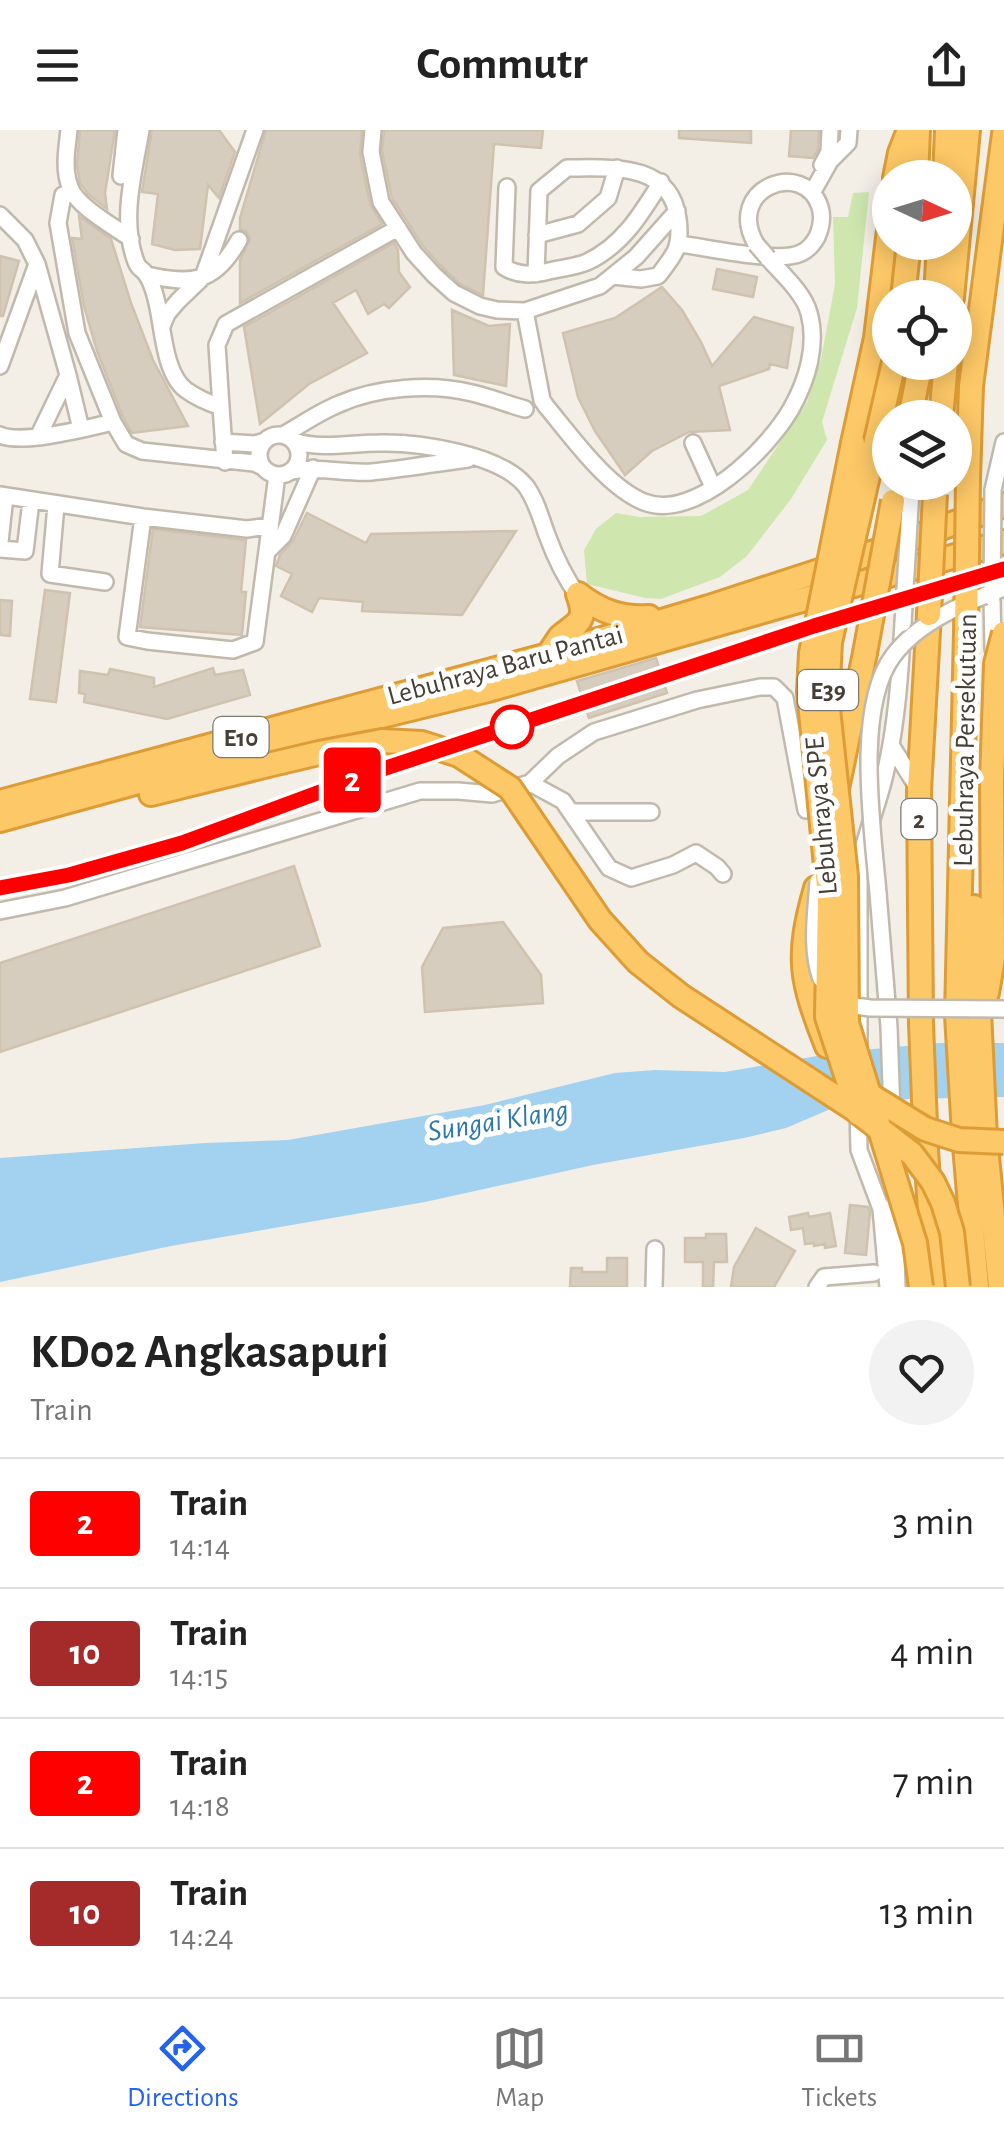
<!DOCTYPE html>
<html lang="en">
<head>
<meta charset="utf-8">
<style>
  body { margin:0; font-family:"Alegreya Sans",sans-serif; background:#f2f2f2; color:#222; height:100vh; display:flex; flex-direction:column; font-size:38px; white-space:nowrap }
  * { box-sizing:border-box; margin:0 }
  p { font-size:32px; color:#767676 }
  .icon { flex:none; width:55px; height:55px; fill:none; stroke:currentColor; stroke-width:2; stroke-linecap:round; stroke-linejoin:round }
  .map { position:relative; height:1157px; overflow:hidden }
  .sheet { display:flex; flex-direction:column; background:#fff; flex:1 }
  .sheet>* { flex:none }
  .badge { padding:0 20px; border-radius:8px; font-size:35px; line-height:65px }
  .needle { width:65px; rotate:94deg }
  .controls { position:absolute; left:872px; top:30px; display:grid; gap:20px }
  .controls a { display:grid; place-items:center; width:100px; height:100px; border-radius:50%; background:#fff; box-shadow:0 5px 25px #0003; font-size:50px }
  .map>.badge { position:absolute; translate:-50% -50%; box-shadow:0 0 0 5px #fff }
  .round { display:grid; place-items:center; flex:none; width:105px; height:105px; border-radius:52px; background:#f2f2f2 }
  .head { display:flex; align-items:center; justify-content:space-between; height:170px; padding:0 30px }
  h1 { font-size:48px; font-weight:600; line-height:75px }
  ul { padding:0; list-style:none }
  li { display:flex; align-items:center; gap:30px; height:130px; padding:0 30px; border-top:2px solid #e0e0e0 }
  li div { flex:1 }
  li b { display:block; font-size:38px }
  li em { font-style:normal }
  li .badge { min-width:110px; font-weight:700; text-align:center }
  header { display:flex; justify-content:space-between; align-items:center; height:130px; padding:0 30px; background:#fff; font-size:45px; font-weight:600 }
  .dock { display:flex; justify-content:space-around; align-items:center; height:140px; border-top:2px solid #e0e0e0; background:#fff; font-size:28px; color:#767676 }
  .dock a { display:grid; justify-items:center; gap:5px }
  .dock .on { color:#2563eb }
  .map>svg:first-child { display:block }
  .green { fill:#cfe7af }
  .water { fill:#a2d2f0 }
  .building { fill:#d7cdbe; stroke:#cfc2af; stroke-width:2.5 }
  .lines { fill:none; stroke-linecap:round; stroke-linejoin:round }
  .minor-tunnel { stroke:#d0ccc3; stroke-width:15; stroke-dasharray:15 8; stroke-linecap:butt }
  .minor-casing { stroke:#c1b9ac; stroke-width:20 }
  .highway-casing { stroke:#dd9c36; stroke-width:28 }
  .minor { stroke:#fff; stroke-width:15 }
  .highway { stroke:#fdc867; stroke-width:22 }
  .rail-casing { stroke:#959595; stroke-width:8 }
  .rail { stroke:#fff; stroke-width:4; stroke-dasharray:11; stroke-linecap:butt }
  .minor-bridge-casing { stroke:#c1b9ac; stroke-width:20; stroke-linecap:butt }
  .highway-bridge-casing { stroke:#dd9c36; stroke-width:28; stroke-linecap:butt }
  .minor-bridge { stroke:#fff; stroke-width:15 }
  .highway-bridge { stroke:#fdc867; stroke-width:22 }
  .line-casing { stroke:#fff; stroke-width:22 }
  .line { stroke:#f00; stroke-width:15 }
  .stop-dot { fill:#fff; stroke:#f00; stroke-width:5 }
  .labels { text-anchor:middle; stroke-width:10; stroke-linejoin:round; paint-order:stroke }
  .shield { fill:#fff; stroke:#7e7972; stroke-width:2.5 }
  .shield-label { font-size:25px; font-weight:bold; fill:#463f35 }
  .street-label { font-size:28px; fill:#463f35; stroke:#fff }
  .water-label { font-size:30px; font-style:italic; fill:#2e78a9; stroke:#fff }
</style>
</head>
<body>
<header><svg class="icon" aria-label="menu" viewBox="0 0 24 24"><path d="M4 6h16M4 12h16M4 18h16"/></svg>Commutr<svg class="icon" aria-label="share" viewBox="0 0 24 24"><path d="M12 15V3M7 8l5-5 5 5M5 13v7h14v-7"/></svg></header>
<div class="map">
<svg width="1004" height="1157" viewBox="0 0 1004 1157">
  <rect width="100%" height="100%" fill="#f3efe6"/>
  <path class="green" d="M869 62 857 178 822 292 827 310 791 369 747 426 720 447 661 469 645 468 587 454 584 420 596 399 616 383 640 387 701 386 748 360 807 272 821 229 835 154 833 87H848L853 63Z"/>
  <path class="water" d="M939 913H1004V967L908 969 833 978 786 998 744 1008 593 1035 425 1072 171 1116 0 1152V1028L205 1013 288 1010 485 975 615 943 655 940 725 942 840 922Z"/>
  <path class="building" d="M80 0H115L105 63 107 79 88 64 80 53 77 35Z
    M152 0H219L235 22 219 68 208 55 200 119 175 120 152 114 158 64 142 62Z
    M266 0H362L360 24 370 74 382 94 240 173V130L250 109 246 101 240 99V88Z
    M384 0H543L541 18 494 14 483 165 460 154 442 137 423 116 392 68 382 21Z
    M679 0H751V13L679 8Z
    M791 0H819L818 19 813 28 789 26Z
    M79 86 111 109 131 173 153 230 188 296 132 303 123 287 97 221 84 176 72 108 82 109Z
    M394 113 398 120 399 142 410 157 389 178 384 174 368 184 356 160 333 173 367 223 309 254 260 294 244 197Z
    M0 126 19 131 3 186H0Z
    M717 139 757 147 753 167 713 159Z
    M662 157 682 180 701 212 712 236 754 187 793 198 787 238 770 234 769 239 719 256 730 300 689 302 652 321 625 345 595 301 578 267 563 203 615 188Z
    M452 180 489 196 510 194 506 256 454 245Z
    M307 383 366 413 371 404 516 401 462 485 362 481 363 472 319 468 312 482 281 466 292 444 276 436 280 425 293 411Z
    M153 399 246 410 241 462H246L242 505 140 497Z
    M45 460 70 463 56 572 30 569Z
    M0 470 12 471 10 506 0 505Z
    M656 528 667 563 589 588 577 551Z
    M213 538 215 545 243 540 250 565 167 589 84 572 85 564 79 563 80 541 108 545 110 539 130 543 154 548V557Z
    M294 736 320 816 0 922V833Z
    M503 792 541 845 543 873 425 882 422 837 443 798Z
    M850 1075 868 1077 870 1082 866 1125 845 1123Z
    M808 1083 809 1087 830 1083 836 1116 825 1118V1114L814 1116V1113L805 1114 803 1098 791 1100 789 1087Z
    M756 1098 795 1121 774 1157H731L734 1137Z
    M706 1104H726L727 1132H714L713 1157H703V1132H685V1108H706Z
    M607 1128H627V1157H570L571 1138H582V1142H607Z"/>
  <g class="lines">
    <path class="minor-tunnel" d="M907 232V264"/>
    <g class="minor-casing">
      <path id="minor" d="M69 0C67 18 63 39 70 57 76 76 115 97 131 109
        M141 0C134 42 120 90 136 132 140 141 140 136 146 144 151 151 155 164 157 173 163 197 164 244 186 260 197 268 209 273 221 277L225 332
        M373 0 371 22 381 72 414 123 434 145 454 163 480 176 497 180 525 181 600 156 636 127 677 81
        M822 35 829 22 830 0
        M121 46 126 0
        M507 57 504 137C518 146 533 145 549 141 561 138 576 137 587 132 622 116 642 83 661 52
        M812 63 830 31 848 13 849 0
        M63 65 58 93 77 203 113 292 126 314 142 321 254 333 263 337
        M0 85 25 110 37 134 68 245
        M537 105 578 94 608 68 617 38
        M679 114C706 117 779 134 801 123 808 120 813 114 817 107 821 98 823 87 820 77 804 28 724 58 756 114
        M536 144 539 61 567 38C611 38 671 32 678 89 682 117 675 124 658 146L641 149 613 146
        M147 145C193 155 215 153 239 110
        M525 181 542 270 546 276C572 307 607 357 644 372 695 392 768 319 791 279 807 251 818 215 809 183 804 163 781 143 768 128
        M162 196 167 184 178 171 203 147 255 0
        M0 236 37 134
        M221 277 217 215 226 194 398 98
        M259 325a20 20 0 1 1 40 0a20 20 0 1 1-40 0Z
        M0 305C22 315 87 298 113 292
        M283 305C301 295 319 282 339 274 377 257 431 253 472 263 490 267 507 274 525 279
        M38 307 68 245 81 299
        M294 311C321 320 351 313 379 313 418 312 499 324 525 355 536 369 541 389 547 405 555 427 565 448 579 467L578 464
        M223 312 255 314 265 311
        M693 313 713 357
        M293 341C319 336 345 344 372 342 404 339 436 333 468 329
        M993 360 1004 312
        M0 365 143 387 247 399 269 396
        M56 375 50 444 105 452
        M143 387 127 507 147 511 233 520 255 512 277 345
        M0 412 5 366
        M0 419 25 421 31 371
        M267 422 283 406 313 338
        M992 468 993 519
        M891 615 919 660
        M530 653 563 671 609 738 631 748 673 735 696 723 717 737 723 744
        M572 682H651
        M878 763 889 897 893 1013
        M0 781 65 768 420 661H458L492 664 530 653 558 626 594 602 697 570 760 557H774L785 568 806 680
        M859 914V737C865 704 879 673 886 640 897 591 900 543 903 493
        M858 977 859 1020 881 1079 888 1157
        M894 1066 897 1157
        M654 1157 655 1119
        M817 1157 824 1147 874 1143"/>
    </g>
    <g class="highway-casing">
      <path id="highway" d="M895 48 900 23 909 0
        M916 48 918 0
        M945 48 947 0
        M936 168 939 112
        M952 168 968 0
        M910 288 921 232
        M941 288 946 232
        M853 313 876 208 890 91
        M968 348 971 256 1004 4
        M578 464C600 481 621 489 649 487
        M929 484 919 660 921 894 926 1020 935 1157
        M966 502 957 885 964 1004 977 1157
        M550 522C552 519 558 510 560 507 578 492 588 492 578 464
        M838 654 865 523
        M151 664 264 636
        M0 672 548 525 709 477 847 432 1004 375
        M0 690 353 593 488 560 1004 412
        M816 758C796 828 801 850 827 916
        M974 777 985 1007 1000 1157
        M987 863 993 828 992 651"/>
    </g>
    <use href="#minor" class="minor"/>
    <use href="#highway" class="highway"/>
    <g class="rail-casing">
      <path id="rail" d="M0 755C60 742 118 728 176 709 246 685 313 657 383 634 589 565 796 497 1004 434"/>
    </g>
    <use href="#rail" class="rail"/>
    <g class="minor-bridge-casing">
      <path id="minor-bridge" d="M756 114 768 128
        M992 468 993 360
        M903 493 911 360
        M818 751C816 783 810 818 821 849
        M878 763C873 701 854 578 893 526 919 491 965 473 1004 458
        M839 870 855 876 870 878 1004 879"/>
    </g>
    <g class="highway-bridge-casing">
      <path id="highway-bridge" d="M903 168 909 112
        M894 232 830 512 827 570 846 746 847 893 915 1113 921 1157
        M853 313 811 523 809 562 829 767 827 887 859 984
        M929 484 935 364
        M966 502 968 348
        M865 523 893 371
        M264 636 319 623 382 611 422 613 459 625 510 658 600 790 638 832 681 866 854 979 912 1024 933 1052 943 1073 952 1102 958 1157
        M992 651 996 534 1004 503
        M865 962 925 999 959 1010 1004 1012"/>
    </g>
    <use href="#minor-bridge" class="minor-bridge"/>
    <use href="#highway-bridge" class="highway-bridge"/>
  </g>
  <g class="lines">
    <g class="line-casing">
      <path id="line" d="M0 758 69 745 182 713 374 642 814 496 1004 439"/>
    </g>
    <use href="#line" class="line"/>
  </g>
  <circle class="stop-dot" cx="512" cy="597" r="20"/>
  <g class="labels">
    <g class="shield">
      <rect x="798" y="540" width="60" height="40" rx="8"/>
      <rect x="213.5" y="587" width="55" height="40" rx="8"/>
      <rect x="901.5" y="669" width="35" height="40" rx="8"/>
    </g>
    <g class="shield-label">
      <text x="828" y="569">E39</text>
      <text x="241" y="616">E10</text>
      <text x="919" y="698">2</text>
    </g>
    <g class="street-label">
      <text transform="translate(505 534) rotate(-15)" y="10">Lebuhraya Baru Pantai</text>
      <text transform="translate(964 610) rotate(-89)" y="10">Lebuhraya Persekutuan</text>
      <text transform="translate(820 686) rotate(-95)" y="10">Lebuhraya SPE</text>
    </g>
    <g class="water-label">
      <text transform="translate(498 990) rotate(-9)" y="10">Sungai Klang</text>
    </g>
  </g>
</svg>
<div class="controls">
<a><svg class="needle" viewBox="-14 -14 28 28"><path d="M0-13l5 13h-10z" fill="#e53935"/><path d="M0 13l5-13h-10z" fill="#767676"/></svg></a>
<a><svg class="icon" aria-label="locate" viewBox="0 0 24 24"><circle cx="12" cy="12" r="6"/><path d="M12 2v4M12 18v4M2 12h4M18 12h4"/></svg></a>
<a><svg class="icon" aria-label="layers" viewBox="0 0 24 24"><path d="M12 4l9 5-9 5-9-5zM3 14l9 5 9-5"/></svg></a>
</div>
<b class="badge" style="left:352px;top:650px;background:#f00;color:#fff">2</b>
</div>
<section class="sheet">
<div class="head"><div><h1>KD02 Angkasapuri</h1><p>Train</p></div><a class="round"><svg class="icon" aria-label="heart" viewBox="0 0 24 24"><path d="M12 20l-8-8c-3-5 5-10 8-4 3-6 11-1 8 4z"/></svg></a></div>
<ul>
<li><span class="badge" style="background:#f00;color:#fff">2</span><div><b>Train</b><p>14:14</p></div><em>3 min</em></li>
<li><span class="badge" style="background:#a52a2a;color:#fff">10</span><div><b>Train</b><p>14:15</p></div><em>4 min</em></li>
<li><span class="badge" style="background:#f00;color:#fff">2</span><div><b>Train</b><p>14:18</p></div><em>7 min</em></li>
<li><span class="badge" style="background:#a52a2a;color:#fff">10</span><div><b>Train</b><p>14:24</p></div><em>13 min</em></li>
</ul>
</section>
<nav class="dock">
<a class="on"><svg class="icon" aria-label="directions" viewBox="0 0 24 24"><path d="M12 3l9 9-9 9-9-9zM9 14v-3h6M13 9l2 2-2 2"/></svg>Directions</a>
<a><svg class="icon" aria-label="map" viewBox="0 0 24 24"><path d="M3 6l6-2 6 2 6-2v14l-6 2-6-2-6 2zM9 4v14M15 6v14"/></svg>Map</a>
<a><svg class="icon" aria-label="tickets" viewBox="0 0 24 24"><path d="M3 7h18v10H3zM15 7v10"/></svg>Tickets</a>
</nav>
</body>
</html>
